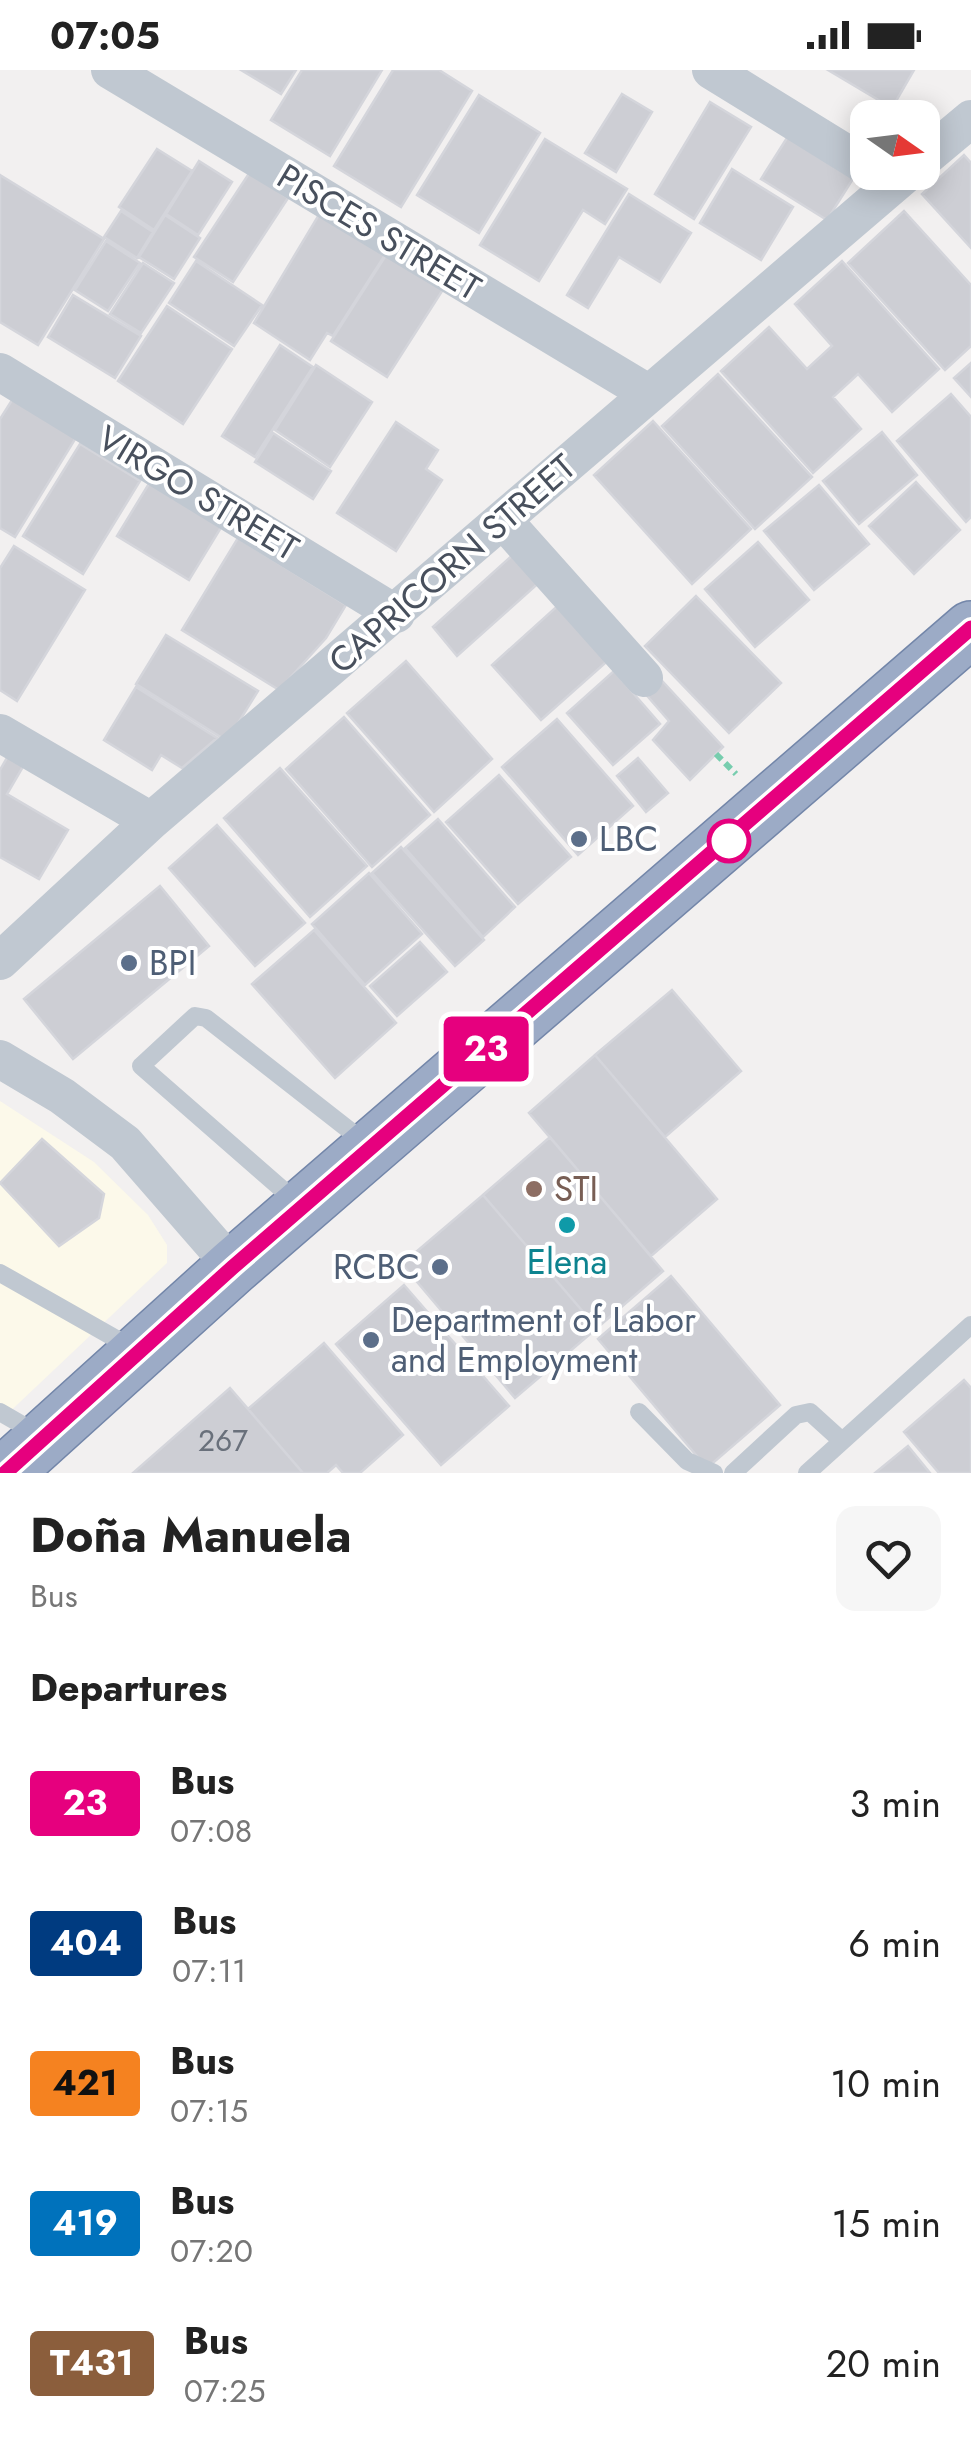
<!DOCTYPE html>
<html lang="en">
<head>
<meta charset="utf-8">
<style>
  body { margin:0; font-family:Jost,sans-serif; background:#f6f6f6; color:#222; height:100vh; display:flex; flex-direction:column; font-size:38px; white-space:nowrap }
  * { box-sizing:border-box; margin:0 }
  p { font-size:32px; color:#767676 }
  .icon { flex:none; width:55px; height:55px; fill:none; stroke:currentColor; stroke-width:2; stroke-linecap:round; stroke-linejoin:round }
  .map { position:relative; height:1403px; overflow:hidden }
  .drawer { display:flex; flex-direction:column; background:#fff; flex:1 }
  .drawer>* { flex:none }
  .badge { padding:0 20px; border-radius:8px; font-size:35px; line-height:65px }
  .needle { width:65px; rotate:104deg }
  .tools { position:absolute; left:850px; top:30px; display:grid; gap:20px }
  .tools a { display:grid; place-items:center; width:90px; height:90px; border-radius:20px; background:#fff; box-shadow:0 5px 25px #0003; font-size:50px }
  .map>.badge { position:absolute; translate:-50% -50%; box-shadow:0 0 0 5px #fff }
  h2 { padding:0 30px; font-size:38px; line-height:90px }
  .round { display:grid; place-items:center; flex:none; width:105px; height:105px; border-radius:20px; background:#f6f6f6 }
  .summary { display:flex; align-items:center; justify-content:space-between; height:170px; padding:0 30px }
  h1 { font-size:48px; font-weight:700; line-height:75px }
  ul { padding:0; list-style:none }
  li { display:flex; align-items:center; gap:30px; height:140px; padding:0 30px }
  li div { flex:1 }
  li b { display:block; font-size:38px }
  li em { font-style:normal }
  li .badge { min-width:110px; font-weight:700; text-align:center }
  .status { display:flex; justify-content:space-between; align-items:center; height:70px; padding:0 50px; background:#fff; direction:ltr }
  .status svg { height:28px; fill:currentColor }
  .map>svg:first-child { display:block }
  .commercial { fill:#fcf9ea }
  .building { fill:#cdced4; stroke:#d4d5db; stroke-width:2.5 }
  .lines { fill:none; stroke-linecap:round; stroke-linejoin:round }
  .trunk-casing { stroke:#7386a9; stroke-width:58 }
  .path { stroke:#77cdae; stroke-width:6; stroke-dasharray:8 5; stroke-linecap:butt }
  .service { stroke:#c0c8d1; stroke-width:18 }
  .minor { stroke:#c0c8d1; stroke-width:38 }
  .trunk { stroke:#9cabc6; stroke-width:55 }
  .line-casing { stroke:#fff; stroke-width:22 }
  .line { stroke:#e6007e; stroke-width:15 }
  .service-dot { fill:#5c6f8a; stroke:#fff; stroke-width:4 }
  .stop-dot { fill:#fff; stroke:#e6007e; stroke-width:5 }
  .education-dot { fill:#8d6e63; stroke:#fff; stroke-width:4 }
  .culture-dot { fill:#0f9aa8; stroke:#fff; stroke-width:4 }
  .labels { text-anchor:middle; stroke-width:8; stroke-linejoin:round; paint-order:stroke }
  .number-label { font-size:30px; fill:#69707b }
  .street-label { font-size:35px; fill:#48505d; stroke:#fff }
  .service-label { font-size:35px; fill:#4e5e75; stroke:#fff; text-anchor:start }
  .education-label { font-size:35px; fill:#785e54; stroke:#fff; text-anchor:start }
  .culture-label { font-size:35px; fill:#0d838f; stroke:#fff }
</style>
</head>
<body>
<div class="status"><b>07:05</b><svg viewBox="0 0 49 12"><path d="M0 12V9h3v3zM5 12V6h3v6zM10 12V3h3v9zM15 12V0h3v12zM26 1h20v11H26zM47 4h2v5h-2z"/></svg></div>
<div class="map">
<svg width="971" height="1403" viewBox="0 0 971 1403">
  <rect width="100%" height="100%" fill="#f2f0f0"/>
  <path class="commercial" d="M0 1031 94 1092 148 1145 167 1175V1193L0 1351Z"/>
  <path class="building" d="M241 0H296L281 24Z
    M302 0H382L330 86 271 50Z
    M393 0H439L472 21 401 137 334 96Z
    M828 0H914L892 38Z
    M622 24 652 42 616 102 585 83Z
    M479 25 540 63 479 163 417 125Z
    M710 32 751 57 694 149 655 124Z
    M792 60 858 101 827 150 761 109Z
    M545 69 627 119 605 154 583 140 539 211 480 175Z
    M157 79 192 101 154 160 119 137Z
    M964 85 971 93V178L922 124Z
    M199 91 232 112 198 165 166 144Z
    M732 99 793 137 761 190 700 153Z
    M250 102 288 128 233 212 194 187Z
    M0 105 104 169 38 275 0 252Z
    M629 124 691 163 660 212 619 187 588 238 567 225Z
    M121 141 153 162 137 188 104 167Z
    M904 141 971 215V276L945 300 848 193Z
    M320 143 385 185 333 266 327 263 310 290 254 253Z
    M165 145 200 168 174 209 139 187Z
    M106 171 140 193 108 241 75 220Z
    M390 179 446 215 387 307 331 271Z
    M196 191 262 235 234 276 169 233Z
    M842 191 939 299 892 342 858 304 833 327 861 359 813 403 721 301 769 257 807 299 832 276 795 234Z
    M143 193 174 213 141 263 110 244Z
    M73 225 141 266 115 308 48 267Z
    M167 236 232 279 183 354 118 311Z
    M280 275 313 297 255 387 222 366Z
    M971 293V327L954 308Z
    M316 295 372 332 330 397 275 360Z
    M718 304 812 407 755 459 662 356Z
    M951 324 971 347V447L966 452 897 371Z
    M14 327 77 366 15 467 0 458V349Z
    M653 351 751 459 692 514 594 405Z
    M396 352 438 380 426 399 442 410 396 481 337 443Z
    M882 362 917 405 859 454 823 411Z
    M273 363 331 401 313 429 255 392Z
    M80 374 140 411 83 504 23 466Z
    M150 412 222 456 189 510 117 466Z
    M916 412 960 460 914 504 869 456Z
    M819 415 869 474 814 520 764 461Z
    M238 468 346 535 326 568 279 620 182 560Z
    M758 472 809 530 755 577 705 519Z
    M14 476 85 520 17 631 0 620V498Z
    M516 482 542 510 457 586 433 557Z
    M696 526 781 613 729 663 645 576Z
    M563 531 612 587 541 650 492 595Z
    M166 565 258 621 227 671 136 614Z
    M406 591 492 689 434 742 347 643Z
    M614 601 660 654 613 695 567 643Z
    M653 601 723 677 690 710 653 670 669 651 636 613Z
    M136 617 217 668 182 698 161 685 152 700 104 670Z
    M344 647 430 745 372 797 286 699Z
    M557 649 633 736 578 785 502 697Z
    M8 686 24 695 7 724 68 760 39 809 0 787V700Z
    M638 688 668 723 646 742 617 706Z
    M280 698 367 796 310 847 224 748Z
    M499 705 571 787 518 834 446 752Z
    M438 749 515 837 483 867 405 778Z
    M217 755 305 853 255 896 169 798Z
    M401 777 484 870 455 896 372 803Z
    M369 803 422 864 365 915 312 854Z
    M160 816 209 876 73 989 24 929Z
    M314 860 396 953 335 1008 252 914Z
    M420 872 447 902 397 946 370 916Z
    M672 920 741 1001 665 1067 595 985Z
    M595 985 717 1129 651 1186 529 1043Z
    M550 1067 663 1201 597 1258 483 1125Z
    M42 1069 104 1124 99 1148 59 1176 0 1113Z
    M483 1125 597 1258 515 1328 402 1194Z
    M671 1206 780 1335 707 1398 598 1269Z
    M404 1215 509 1336 441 1395 336 1274Z
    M324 1273 403 1365 360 1403H343L336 1395 327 1403H303L248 1339Z
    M964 1310 971 1318V1403H939L904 1362Z
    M230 1318 303 1403H133Z
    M908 1376 930 1403H875Z"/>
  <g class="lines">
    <g class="trunk-casing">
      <path id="trunk" d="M5 1403 233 1197 971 559"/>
    </g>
    <path class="path" d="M716 684 736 704"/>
    <path class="service" d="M299 1134 141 996 195 946 206 948 367 1074
      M0 1203 134 1279
      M0 1342 38 1364
      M639 1342 687 1391 714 1403
      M733 1403 796 1345 810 1342 842 1371
      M807 1403 971 1255"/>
    <path class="minor" d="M110 0 648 323
      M711 0 868 97
      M922 90 971 49
      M0 302 396 544
      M503 450 644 608
      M0 663 151 751
      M0 891 151 751 908 102
      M0 989 62 1026 125 1073 233 1197"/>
    <use href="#trunk" class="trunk"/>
  </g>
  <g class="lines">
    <g class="line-casing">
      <path id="line" d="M5 1403 233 1197 971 558"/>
    </g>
    <use href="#line" class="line"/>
  </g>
  <g class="service-dot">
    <circle cx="579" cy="769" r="10"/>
    <circle cx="129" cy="893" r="10"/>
    <circle cx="440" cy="1197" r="10"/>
    <circle cx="371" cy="1270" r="10"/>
  </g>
  <circle class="stop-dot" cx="729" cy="771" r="20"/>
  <circle class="education-dot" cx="534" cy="1119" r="10"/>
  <circle class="culture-dot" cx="567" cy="1155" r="10"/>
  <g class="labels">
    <g class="number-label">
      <text x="223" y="1381">267</text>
    </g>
    <g class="street-label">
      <text transform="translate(379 162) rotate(31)" y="12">PISCES STREET</text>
      <text transform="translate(198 423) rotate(31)" y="12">VIRGO STREET</text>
      <text transform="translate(452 494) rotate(-41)" y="12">CAPRICORN STREET</text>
    </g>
    <g class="service-label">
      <text x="599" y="781">LBC</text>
      <text x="149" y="905">BPI</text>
      <text x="420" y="1209" text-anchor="end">RCBC</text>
      <text x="391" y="1262">Department of Labor<tspan x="391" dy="40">and Employment</tspan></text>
    </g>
    <g class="education-label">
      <text x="554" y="1131">STI</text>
    </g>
    <g class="culture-label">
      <text x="567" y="1204">Elena</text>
    </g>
  </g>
</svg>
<div class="tools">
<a><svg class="needle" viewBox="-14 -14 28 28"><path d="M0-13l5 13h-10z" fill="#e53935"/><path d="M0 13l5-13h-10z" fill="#767676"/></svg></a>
</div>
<b class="badge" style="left:486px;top:979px;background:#e6007e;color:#fff">23</b>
</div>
<section class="drawer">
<div class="summary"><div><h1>Doña Manuela</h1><p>Bus</p></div><a class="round"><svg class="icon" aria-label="heart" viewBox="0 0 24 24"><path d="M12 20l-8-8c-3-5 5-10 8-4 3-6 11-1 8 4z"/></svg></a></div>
<h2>Departures</h2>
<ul>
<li><span class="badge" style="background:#e6007e;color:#fff">23</span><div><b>Bus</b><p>07:08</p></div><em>3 min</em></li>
<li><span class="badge" style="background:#003b80;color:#fff">404</span><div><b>Bus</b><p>07:11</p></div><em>6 min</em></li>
<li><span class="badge" style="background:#f58220;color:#111">421</span><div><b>Bus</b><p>07:15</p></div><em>10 min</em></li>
<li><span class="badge" style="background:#0072bc;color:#fff">419</span><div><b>Bus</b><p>07:20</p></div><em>15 min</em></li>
<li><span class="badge" style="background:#8b5e3c;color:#fff">T431</span><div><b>Bus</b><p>07:25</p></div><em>20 min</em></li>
</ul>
</section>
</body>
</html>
